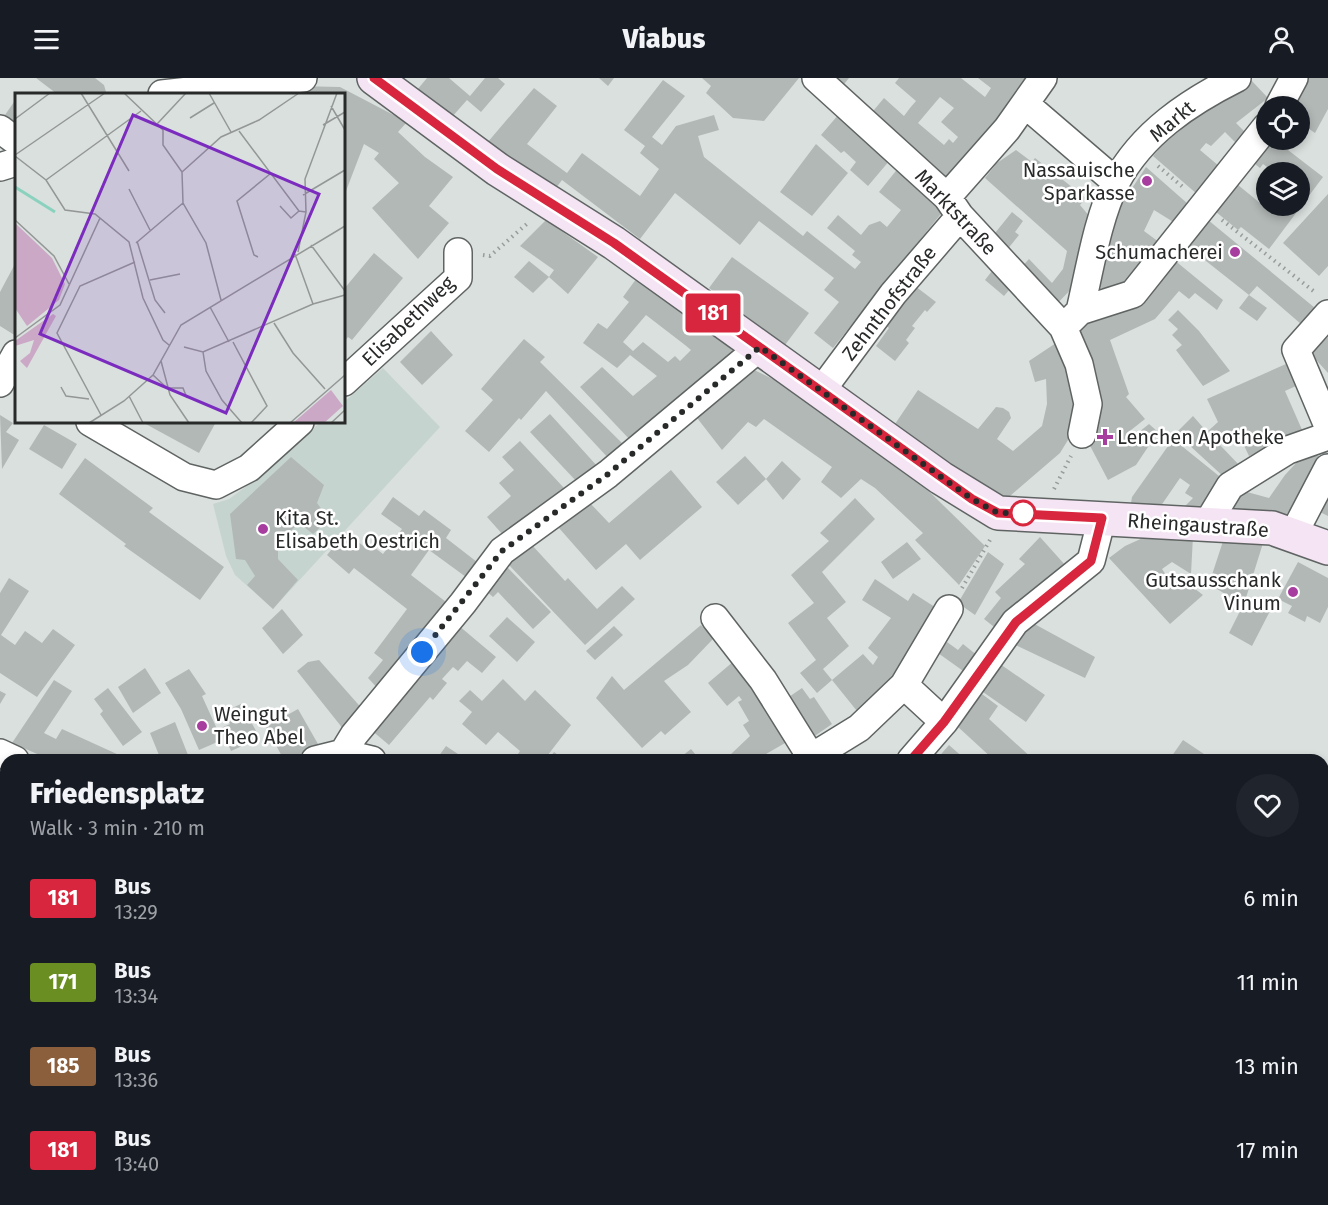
<!DOCTYPE html>
<html lang="en">
<head>
<meta charset="utf-8">
<style>
  body { margin:0; font-family:"Fira Sans",sans-serif; background:#20242c; color:#f1f3f6; height:100vh; display:flex; flex-direction:column; font-size:22px; white-space:nowrap }
  * { box-sizing:border-box; margin:0 }
  p { font-size:20px; color:#9ea1a6 }
  .icon { flex:none; width:33px; height:33px; fill:none; stroke:currentColor; stroke-width:2; stroke-linecap:round; stroke-linejoin:round }
  .map { position:relative; flex:1; overflow:hidden }
  .details { position:absolute; left:0px; top:676px; width:1329px; height:452px; display:flex; flex-direction:column; background:#171b24; border-radius:18px 18px 0 0; box-shadow:0 3px 9px #0003 }
  .details>* { flex:none }
  .badge { padding:0 12px; border-radius:4px; font-size:21px; line-height:39px }
  .tools { position:absolute; left:1256px; top:18px; display:grid; gap:12px }
  .tools a { display:grid; place-items:center; width:54px; height:54px; border-radius:50%; background:#171b24; box-shadow:0 3px 9px #0003; font-size:30px }
  .you { position:absolute; width:30px; height:30px; margin:-15px; border:4px solid #fff; border-radius:50%; background:#1a73e8; box-shadow:0 0 0 9px #1a73e833 }
  .map>.badge { position:absolute; translate:-50% -50%; box-shadow:0 0 0 3px #fff }
  .round { display:grid; place-items:center; flex:none; width:63px; height:63px; border-radius:32px; background:#20242c }
  .summary { display:flex; align-items:center; justify-content:space-between; height:102px; padding:0 30px }
  h1 { font-size:28px; font-weight:800; line-height:45px }
  ul { padding:0; list-style:none }
  li { display:flex; align-items:center; gap:18px; height:84px; padding:0 30px }
  li div { flex:1 }
  li b { display:block; font-size:22px }
  li em { font-style:normal }
  li .badge { min-width:66px; font-weight:700; text-align:center }
  header { display:flex; justify-content:space-between; align-items:center; height:78px; padding:0 30px; background:#171b24; font-size:27px; font-weight:800 }
  .map>svg:first-child { display:block }
  .built { fill:#c6d4d0 }
  .green { fill:#cba8c6 }
  .building { fill:#b2b8b6; fill-rule:evenodd }
  .lines { fill:none; stroke-linecap:round; stroke-linejoin:round }
  .lane-casing { stroke:#5f6463; stroke-width:16 }
  .street-casing { stroke:#5f6463; stroke-width:30 }
  .secondary-casing { stroke:#5f6463; stroke-width:36 }
  .path { stroke:#989c9b; stroke-width:4; stroke-dasharray:1.5 4.5; stroke-linecap:butt }
  .lane { stroke:#fff; stroke-width:14 }
  .street { stroke:#fff; stroke-width:27 }
  .secondary { stroke:#f5e4f3; stroke-width:33 }
  .rail { stroke:#4c4e4d; stroke-width:4.5; stroke-dasharray:9 4.5; stroke-linecap:butt }
  .line-casing { stroke:#fff; stroke-width:14 }
  .line { stroke:#d7263d; stroke-width:9 }
  .walk { stroke:#282a29; stroke-width:6; stroke-dasharray:0 10.8 }
  .poi-dot { fill:#a73d9e; stroke:#fff; stroke-width:2 }
  .stop-dot { fill:#fff; stroke:#d7263d; stroke-width:3 }
  .labels { text-anchor:middle; stroke-width:5; stroke-linejoin:round; paint-order:stroke }
  .street-label { font-size:20px; fill:#282a29; stroke:#fff }
  .poi-label { font-size:20px; fill:#282a29; stroke:#fff; text-anchor:end }
  .inset-river { fill:none; stroke:#8ad2be; stroke-width:3 }
  .inset-road { fill:none; stroke:#939796; stroke-width:1.5 }
  .view { fill:#7b2cbf; fill-opacity:0.15; stroke:#7b2cbf; stroke-width:3 }
  .inset-edge { fill:none; stroke:#282a29; stroke-width:3 }
</style>
</head>
<body>
<header><svg class="icon" aria-label="menu" viewBox="0 0 24 24"><path d="M4 6h16M4 12h16M4 18h16"/></svg>Viabus<svg class="icon" aria-label="person" viewBox="0 0 24 24"><circle cx="12" cy="8" r="4"/><path d="M4 21q1-7 8-7t8 7"/></svg></header>
<div class="map">
<svg width="1328" height="1127" viewBox="0 0 1328 1127">
  <rect width="100%" height="100%" fill="#dae0de"/>
  <path class="built" d="M383 290 440 349 273 531 235 497 226 478 213 426 229 421 244 410 321 344H344V324Z"/>
  <path class="green" d="M1323 1096H1328V1127H1244L1235 1122H1323Z
    M997 1122H1141L1149 1127H990Z"/>
  <path class="building" d="M36 0H95L104 7 106 14 104 16H57Z
    M427 0H449L470 18 485 0H498L505 6 481 34 467 22 451 40 417 12Z
    M599 0H614L608 8Z
    M702 0H799L764 43 733 40 706 15 711 8Z
    M830 0H849L841 10Z
    M899 0H961L985 19 991 10 978 0H1032L1013 26 945 104 869 38 884 20 904 38 910 30 916 23 895 5ZM940 19 954 30 941 44 958 59 953 65 949 61 944 67 918 45Z
    M1302 0H1328V31L1315 55 1299 44V28H1287Z
    M663 2 685 18 652 59 662 67 676 48 714 37 719 52 698 58 704 79 803 158 807 153 855 191 861 184 852 177 855 173 827 150 838 137 861 157 869 147 880 143 887 149 901 132 879 114 899 89 944 132 833 270 814 255 839 224 824 212 834 200 759 143 740 167 675 115 640 161 562 102 553 114 487 65 534 10 557 28 527 66 567 95 582 75 640 118 659 91 640 75 645 68 624 52Z
    M1251 2 1268 20 1236 45 1248 57 1238 67 1225 54 1211 68 1206 65 1200 72 1219 88 1197 116 1153 78 1174 54Z
    M297 8 340 9 407 44 398 54 425 79 453 99 429 128 449 145 418 181 372 130 399 105 374 81 379 75 364 66 346 113 344 112V16H297Z
    M16 21V45L5 37Z
    M839 36 890 82 868 108 850 92 856 84 844 73 841 75 821 57Z
    M1266 62H1275L1323 99 1269 171 1241 149 1238 152 1210 129 1232 102 1260 125 1299 128V94H1274L1263 86 1260 90 1250 82Z
    M816 66 848 95 812 138 780 114Z
    M1016 72 1032 84 1035 80 1086 120 1080 127 1095 145 1075 207 1053 230 1017 194 1029 181 1052 205 1063 191 1067 173 985 100 997 85Z
    M1146 89 1188 126 1175 145 1154 132 1144 153 1163 167 1129 208 1112 216 1093 205 1110 164 1104 162 1115 136Z
    M1328 116V188L1319 198 1283 165Z
    M1012 134 1023 143 1015 154 1019 157 1006 173 991 160Z
    M1202 137 1315 230 1301 246 1257 208 1249 217 1182 164Z
    M546 142 598 179 568 216 549 199 554 192 520 168Z
    M374 175 403 200 352 262 348 259 344 264V211Z
    M732 179 809 235 785 267 709 210Z
    M1173 181 1223 222 1217 232 1195 215 1189 221 1179 213 1155 241 1110 262 1129 316 1126 319 1145 341 1126 356 1129 362 1149 346 1158 354 1136 387 1108 402 1087 362 1075 250Z
    M529 183 549 199 533 215 514 199Z
    M16 184V258L0 248V214Z
    M995 189 1015 205 1004 218 985 202Z
    M639 197 702 245 732 272 733 277 632 364 580 309 602 289 633 318 657 298 630 277 617 290 583 265 598 245 607 251 629 224 623 219ZM646 237 685 267 691 272 680 283 675 278 668 284 643 264 633 273 623 264Z
    M915 208 936 224 927 234 925 232 912 248 915 250 906 262 909 265 895 283 876 268 889 250 885 247Z
    M1249 217 1267 230 1257 243 1239 230Z
    M1178 232 1199 253 1230 293 1203 308 1176 272 1182 267 1172 257 1178 251 1168 242Z
    M431 253 453 277 422 307 400 284Z
    M1328 259V295L1309 274Z
    M524 261 545 279 540 284 626 369 611 383 546 313 521 342 519 340 489 374 465 353 493 322 481 311Z
    M1062 261 1075 291 1076 349 1060 375 1003 424 893 349 918 312 978 351 996 329 1003 330 1009 334 1011 340 997 361 1013 373 1042 348 1047 326 1046 301 1035 304 1029 283Z
    M1286 286 1296 308 1285 313 1303 354 1249 378 1239 357 1220 367 1240 388 1225 400 1176 355 1193 338 1207 354 1218 344 1207 321Z
    M750 290 791 310 903 388 985 468 959 507 915 462 923 455 875 410 861 401 841 420 821 404 832 389 764 341 756 349 748 344 722 372 694 336Z
    M550 336 598 389 577 404 530 354Z
    M0 337 13 345 6 354 19 362 2 391Z
    M142 344H216L199 375Z
    M44 347 77 366 62 391 29 371Z
    M1173 361 1224 402 1210 429 1175 438 1193 420 1185 415 1190 407 1180 400 1154 438 1147 439 1131 425 1132 419Z
    M520 363 565 411 504 458 487 439 511 418 499 405 514 392 502 379Z
    M1309 371 1324 383 1279 447 1229 434 1236 411 1269 420 1285 397Z
    M745 378 766 401 738 427 716 404Z
    M291 379 324 407 317 425 329 441 313 456 299 445 278 465V481L298 502 273 531 247 507 255 498 245 482 236 481 230 436Z
    M85 380 153 430 149 434 224 489 200 522 124 468 126 466 59 416Z
    M782 383 801 401 783 422 766 401Z
    M671 392 702 429 640 482 626 466 596 492 559 450 589 424 609 445Z
    M1328 407V438L1316 432Z
    M393 419 419 438 424 432 451 452 446 460 477 484 466 499 429 472 411 497 450 527 383 616 368 600 383 582 374 575 407 531 354 490 349 496 327 477 346 454 367 471 370 466 383 476 402 451 381 436Z
    M855 420 875 441 822 494 846 524 827 540 849 568 823 591 832 602 863 576 873 587 878 579 868 570 891 540 862 522 875 501 908 523 913 515 938 531 896 599 857 633 832 602 817 615 800 595 816 582 788 545 814 525 791 497 829 463 820 455Z
    M1225 457 1263 465 1245 523 1270 533 1252 568 1229 555 1243 527 1209 506Z
    M1193 458 1191 496 1172 484 1162 491 1166 497 1190 507 1203 517 1170 546 1109 480 1125 468 1145 459Z
    M1040 459 1066 488 998 552 984 541 1001 520 995 514 1025 486 1019 481Z
    M907 464 921 481 893 501 881 484Z
    M531 466 565 503 568 500 597 531 622 508 635 521 585 567 508 486Z
    M988 474 1004 486 975 537 958 525Z
    M1298 484 1328 500V529L1320 545 1307 538 1305 544 1288 535 1292 528 1278 521Z
    M506 488 551 534 533 551 498 514 493 519 485 512Z
    M9 500 29 513 1 557 15 567 25 553 42 565 53 551 75 567 37 619 0 595V515Z
    M282 531 303 557 283 576 262 550Z
    M507 539 535 564 517 584 489 558Z
    M1029 543 1095 579 1085 600 1011 565Z
    M458 547 496 579 482 595 467 583 458 593 453 589 442 601 447 605 433 622 430 619 389 667 370 651Z
    M701 547 714 560 688 587 664 603 691 634 665 657 661 653 642 670 596 620 612 598 624 612Z
    M614 548 623 557 595 582 586 573Z
    M947 564 958 572 963 566 978 578 966 595 938 575Z
    M319 582 365 634 344 652 297 593 308 584Z
    M734 583 792 661 766 676 771 682H735L730 677 750 658 743 647 749 643 738 624 742 622 739 618 727 628 708 605Z
    M1000 586 1045 617 1026 644 983 614Z
    M145 590 161 615 133 635 118 609Z
    M189 591 206 616 202 618 222 662 199 672 181 631 165 605Z
    M503 601 525 623 535 612 571 647 544 682H514L520 673 498 654 486 667 462 646 472 634 459 623 470 612 482 623Z
    M54 602 72 613 44 655 56 661 62 651 130 682H51L12 665Z
    M108 610 142 654 123 668 100 636 103 633 94 621Z
    M802 610 810 621 814 619 832 646 809 662 783 623Z
    M0 613 6 616 0 626Z
    M982 616 998 628 989 641 1034 682H994L957 648Z
    M241 626 260 660 231 673 221 650 230 646 223 634Z
    M298 631 318 666 290 682H284L266 649Z
    M175 644 190 682H161L150 655Z
    M1183 662 1213 682H1169Z
    M949 667 966 682H936Z
    M446 668 467 682H436Z
    M691 671 700 682H677Z
    M554 674 565 682H548Z
    M4 693 6 715 4 718 0 716V700Z
    M1323 715 1328 718V772L1323 769Z
    M0 738 6 742V759L0 768Z
    M0 791 6 794V825L0 820Z
    M6 870V903L0 897V877Z
    M1328 925V974L1323 981V932Z
    M6 1035V1109L0 1105V1046Z
    M53 1122H104L108 1125 106 1127H52Z
    M187 1122H219L215 1127H185Z
    M278 1122H303L300 1127H275Z
    M537 1122H582L581 1127H535Z
    M605 1122H629V1127H605Z
    M644 1122H663L664 1127H644Z
    M908 1122H947L949 1126 903 1127Z"/>
  <g class="lines">
    <g class="lane-casing">
      <path id="lane" d="M0 849 6 854
        M0 983 6 985"/>
    </g>
    <g class="street-casing">
      <path id="street" d="M816 0 947 119 960 138 1063 249 1079 286 1088 326 1082 356
        M162 16 303 0
        M1025 26 1116 104
        M1279 28 1294 0
        M0 51 16 63
        M0 89 16 84
        M947 119 1007 51 1043 0
        M1080 233C1089 195 1098 138 1116 104 1142 55 1189 24 1237 0
        M1328 236 1296 272 1328 348
        M1071 242 1080 233 1133 216 1266 49
        M344 304 458 200V174
        M0 305 16 276
        M821 313 893 216 960 138
        M90 344 184 399 216 407 249 390 300 344
        M1207 446 1230 408 1288 372 1328 358
        M1293 457 1328 390
        M715 540 763 602 811 679
        M904 607 944 644
        M0 675 15 682
        M343 675 372 682
        M315 682 343 675 354 657 463 525 502 473 608 396 760 269
        M807 682 859 650 904 607 949 531
        M911 682 944 644 1015 544 1091 483 1102 440
        M0 963 6 949
        M1323 1007 1328 1001
        M14 1122 24 1127
        M594 1122 595 1127
        M1194 1122 1203 1127
        M232 1127 236 1122
        M968 1127 973 1122"/>
    </g>
    <g class="secondary-casing">
      <path id="secondary" d="M374 0 497 91 614 165 941 400 998 435 1272 450 1328 470"/>
    </g>
    <path class="path" d="M1158 88 1184 110
      M1222 142 1316 215
      M483 177 490 178 529 144
      M1054 411 1071 378
      M962 510 990 462
      M1005 1122 1007 1127
      M1116 1122 1124 1127
      M1090 1127 1094 1122"/>
    <use href="#lane" class="lane"/>
    <use href="#street" class="street"/>
    <use href="#secondary" class="secondary"/>
    <path class="rail" d="M0 939 6 941
      M0 956 6 958
      M1323 1070H1328
      M1323 1084H1328"/>
  </g>
  <g class="lines">
    <g class="line-casing">
      <path id="line" d="M374 0 497 91 614 165 972 421 998 435 1102 440 1091 483 1016 544 944 644 911 682"/>
    </g>
    <use href="#line" class="line"/>
    <path class="walk" d="M422 574 502 473 608 396 760 269 972 421 998 435H1029H1023"/>
  </g>
  <g class="poi-dot">
    <circle cx="1147" cy="103" r="6"/>
    <circle cx="1235" cy="174" r="6"/>
    <path d="M1102 350h6v6h6v6h-6v6h-6v-6h-6v-6h6z"/>
    <circle cx="263" cy="451" r="6"/>
    <circle cx="1293" cy="514" r="6"/>
    <circle cx="202" cy="648" r="6"/>
  </g>
  <circle class="stop-dot" cx="1023" cy="435" r="12"/>
  <g class="labels">
    <g class="street-label">
      <text transform="translate(1172 43) rotate(-40)" y="7">Markt</text>
      <text transform="translate(956 134) rotate(47)" y="7">Marktstraße</text>
      <text transform="translate(889 225) rotate(-52)" y="7">Zehnthofstraße</text>
      <text transform="translate(408 243) rotate(-44)" y="7">Elisabethweg</text>
      <text transform="translate(1198 447) rotate(4)" y="7">Rheingaustraße</text>
    </g>
    <g class="poi-label">
      <text x="1135" y="99">Nassauische<tspan x="1135" dy="23">Sparkasse</tspan></text>
      <text x="1223" y="181">Schumacherei</text>
      <text x="1117" y="366" text-anchor="start">Lenchen Apotheke</text>
      <text x="275" y="447" text-anchor="start">Kita St.<tspan x="275" dy="23">Elisabeth Oestrich</tspan></text>
      <text x="1281" y="509">Gutsausschank<tspan x="1281" dy="23">Vinum</tspan></text>
      <text x="214" y="643" text-anchor="start">Weingut<tspan x="214" dy="23">Theo Abel</tspan></text>
    </g>
  </g>
  <g transform="translate(15 15)">
    <rect width="330" height="330" fill="#dae0de"/>
    <path d="M0 130 37 165 50 191 44 207 12 233 0 215ZM38 221 41 223 12 275 5 268 15 260 19 247 0 253V248ZM316 297 328 313 309 330H278Z" fill="#cba8c6"/>
    <path class="inset-river" d="M0 94 40 119"/>
    <path class="inset-road" d="M66 0 114 78M109 0 148 37V52L167 79 168 110 191 150 206 207M194 0 216 39M316 13 330 37M175 25 199 10M0 26 35 0M142 31 171 0M308 32 330 19M224 38 284 118 291 119M0 62 90 0M0 63 31 87 50 117 80 121 114 149 128 205 148 247 154 252M167 79 206 44 244 27 284 0M31 87 126 18M114 96 135 137M288 102 330 77M265 113 276 125 284 118M0 127 39 163 54 191M122 148 140 207 150 220M121 150 168 110M296 152 330 198M283 159 291 119 290 86 322 0M280 161 298 211M243 164 239 162 222 108 255 81M135 187 165 181M195 214 214 249M259 230 278 260 310 296M0 245 45 212 85 125M218 249 252 313 236 330M169 254 188 259 298 211 330 202M188 259 191 278 207 307 227 330M146 268 155 302 174 330M138 282 152 295H168L172 305M46 294 51 303 74 306M114 303 128 330M86 322 42 240 65 193 120 169M74 330 109 308 138 282 166 232 330 133M275 330 330 282M316 330 330 317"/>
    <path class="view" d="M118 22 304 101 211 320 25 241Z"/>
    <rect width="330" height="330" class="inset-edge"/>
  </g>
</svg>
<div class="tools">
<a><svg class="icon" aria-label="locate" viewBox="0 0 24 24"><circle cx="12" cy="12" r="6"/><path d="M12 2v4M12 18v4M2 12h4M18 12h4"/></svg></a>
<a><svg class="icon" aria-label="layers" viewBox="0 0 24 24"><path d="M12 4l9 5-9 5-9-5zM3 14l9 5 9-5"/></svg></a>
</div>
<div class="you" style="left:422px;top:574px"></div>
<b class="badge" style="left:713px;top:235px;background:#d7263d;color:#fff">181</b>
<section class="details">
<div class="summary"><div><h1>Friedensplatz</h1><p>Walk · 3 min · 210 m</p></div><a class="round"><svg class="icon" aria-label="heart" viewBox="0 0 24 24"><path d="M12 20l-8-8c-3-5 5-10 8-4 3-6 11-1 8 4z"/></svg></a></div>
<ul>
<li><span class="badge" style="background:#d7263d;color:#fff">181</span><div><b>Bus</b><p>13:29</p></div><em>6 min</em></li>
<li><span class="badge" style="background:#6b8e23;color:#fff">171</span><div><b>Bus</b><p>13:34</p></div><em>11 min</em></li>
<li><span class="badge" style="background:#8b5e3c;color:#fff">185</span><div><b>Bus</b><p>13:36</p></div><em>13 min</em></li>
<li><span class="badge" style="background:#d7263d;color:#fff">181</span><div><b>Bus</b><p>13:40</p></div><em>17 min</em></li>
</ul>
</section>
</div>
</body>
</html>
